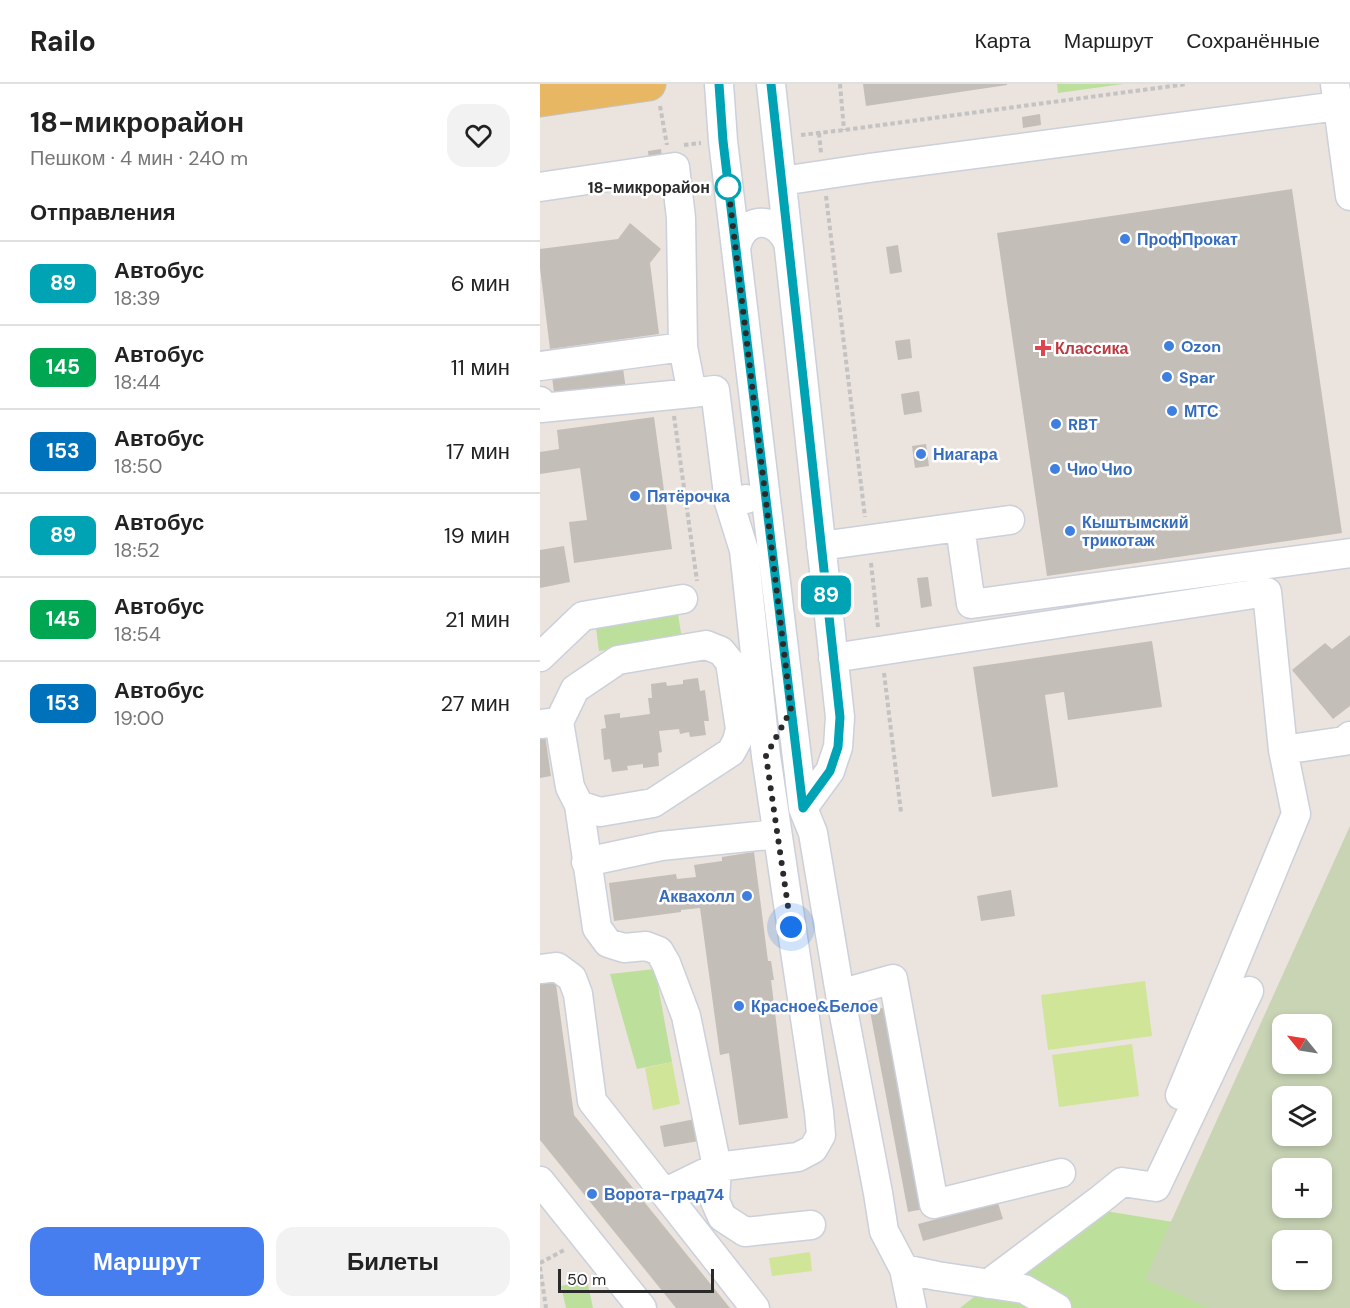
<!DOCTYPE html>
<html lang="ru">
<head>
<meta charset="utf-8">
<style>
  body { margin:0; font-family:"DM Sans",sans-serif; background:#f2f2f2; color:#222; height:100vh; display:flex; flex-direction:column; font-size:22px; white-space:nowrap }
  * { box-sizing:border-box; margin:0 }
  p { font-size:20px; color:#767676 }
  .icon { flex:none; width:33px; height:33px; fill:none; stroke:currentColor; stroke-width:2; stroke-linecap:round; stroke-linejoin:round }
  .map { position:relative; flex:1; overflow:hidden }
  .drawer { display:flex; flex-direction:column; background:#fff; width:540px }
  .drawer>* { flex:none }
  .badge { padding:0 12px; border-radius:9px; font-size:21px; line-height:39px }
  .needle { width:39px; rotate:300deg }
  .tools { position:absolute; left:732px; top:930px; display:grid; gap:12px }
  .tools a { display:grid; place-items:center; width:60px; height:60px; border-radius:12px; background:#fff; box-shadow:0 3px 9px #0003; font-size:30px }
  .scale { position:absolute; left:18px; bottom:15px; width:156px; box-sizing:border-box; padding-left:6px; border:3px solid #2a2a2a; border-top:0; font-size:16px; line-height:21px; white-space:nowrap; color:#2a2a2a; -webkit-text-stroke:4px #fff; paint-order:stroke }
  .you { position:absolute; width:30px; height:30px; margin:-15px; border:4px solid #fff; border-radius:50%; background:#1a73e8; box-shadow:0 0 0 9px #1a73e833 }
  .map>.badge { position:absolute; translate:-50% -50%; box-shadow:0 0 0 3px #fff }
  h2 { padding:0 30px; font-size:22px; line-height:54px }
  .round { display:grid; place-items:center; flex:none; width:63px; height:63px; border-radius:18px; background:#f2f2f2 }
  .summary { display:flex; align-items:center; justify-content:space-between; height:102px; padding:0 30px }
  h1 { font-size:28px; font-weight:700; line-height:45px }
  .primary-button { display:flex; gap:12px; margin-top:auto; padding:12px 30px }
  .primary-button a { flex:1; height:69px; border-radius:18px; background:#467def; color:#fff; font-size:24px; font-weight:700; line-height:69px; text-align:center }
  .primary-button a+a { background:#f2f2f2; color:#222 }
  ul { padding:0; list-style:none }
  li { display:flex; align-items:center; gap:18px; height:84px; padding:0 30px; border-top:2px solid #e0e0e0 }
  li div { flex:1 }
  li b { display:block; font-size:22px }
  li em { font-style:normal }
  li .badge { min-width:66px; font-weight:700; text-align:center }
  header { display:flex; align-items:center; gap:36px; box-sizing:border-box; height:84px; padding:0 30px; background:#fff; border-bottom:2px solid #e0e0e0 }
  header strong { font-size:28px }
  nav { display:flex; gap:33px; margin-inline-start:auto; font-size:21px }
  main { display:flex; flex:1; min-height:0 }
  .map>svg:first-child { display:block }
  .green { fill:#bcdf9c; fill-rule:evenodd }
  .cemetery { fill:#c9d4b5; fill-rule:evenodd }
  .pitch { fill:#d0e598 }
  .building { fill:#c4beb8 }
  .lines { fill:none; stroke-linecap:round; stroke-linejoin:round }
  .minor-casing { stroke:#cbd0db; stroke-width:31 }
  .major-casing { stroke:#c3c3c3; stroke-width:35 }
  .path { stroke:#c3c3c3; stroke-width:4; stroke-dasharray:4.5 3; stroke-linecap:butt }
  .minor { stroke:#fff; stroke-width:28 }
  .major { stroke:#e8b764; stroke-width:33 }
  .line-casing { stroke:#fff; stroke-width:14 }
  .line { stroke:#00a3b4; stroke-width:9 }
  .walk { stroke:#2a2a2a; stroke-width:6; stroke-dasharray:0 10.8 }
  .stop-dot { fill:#fff; stroke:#00a3b4; stroke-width:3 }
  .shop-dot { fill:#3f7fe0; stroke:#fff; stroke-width:2 }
  .health-dot { fill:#e0444e; stroke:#fff; stroke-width:2 }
  .labels { text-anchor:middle; stroke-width:5; stroke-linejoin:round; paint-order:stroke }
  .stop-label { font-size:16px; font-weight:bold; fill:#2a2a2a; stroke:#fff; text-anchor:end }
  .shop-label { font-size:16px; font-weight:bold; fill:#366cbe; stroke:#fff; text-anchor:start }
  .health-label { font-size:16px; font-weight:bold; fill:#be3a42; stroke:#fff; text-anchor:start }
</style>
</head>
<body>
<header>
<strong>Railo</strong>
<nav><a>Карта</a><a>Маршрут</a><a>Сохранённые</a></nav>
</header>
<main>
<section class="drawer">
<div class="summary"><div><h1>18-микрорайон</h1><p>Пешком · 4 мин · 240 m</p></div><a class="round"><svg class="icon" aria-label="heart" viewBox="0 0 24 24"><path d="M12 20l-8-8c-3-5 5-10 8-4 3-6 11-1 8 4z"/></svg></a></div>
<h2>Отправления</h2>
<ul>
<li><span class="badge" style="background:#00a3b4;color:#fff">89</span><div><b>Автобус</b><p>18:39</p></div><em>6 мин</em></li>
<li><span class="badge" style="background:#00a651;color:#fff">145</span><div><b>Автобус</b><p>18:44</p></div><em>11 мин</em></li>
<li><span class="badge" style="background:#0072bc;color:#fff">153</span><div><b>Автобус</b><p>18:50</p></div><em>17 мин</em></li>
<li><span class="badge" style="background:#00a3b4;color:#fff">89</span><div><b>Автобус</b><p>18:52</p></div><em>19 мин</em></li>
<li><span class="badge" style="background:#00a651;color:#fff">145</span><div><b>Автобус</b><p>18:54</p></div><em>21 мин</em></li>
<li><span class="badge" style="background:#0072bc;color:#fff">153</span><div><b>Автобус</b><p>19:00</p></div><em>27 мин</em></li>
</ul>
<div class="primary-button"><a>Маршрут</a><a>Билеты</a></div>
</section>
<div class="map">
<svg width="810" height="1224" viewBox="0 0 810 1224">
  <rect width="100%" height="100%" fill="#ebe3dd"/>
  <path class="green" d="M517 0H583L518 9Z
    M138 531 142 554 59 567 56 544Z
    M810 757V1224H420L547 1124 639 1139ZM742 940H782V980H742ZM742 1012H782V1052H742ZM742 1084H782V1124H742ZM742 1156H782V1196H742Z
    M115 885 132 978 97 985 70 890Z
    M47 1196 53 1224H26L21 1202Z"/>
  <path class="cemetery" d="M810 742V1224H669L605 1195ZM742 940H782V980H742ZM742 1012H782V1052H742ZM742 1084H782V1124H742ZM742 1156H782V1196H742Z"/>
  <path class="pitch" d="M605 897 612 952 508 966 501 911Z
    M592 960 599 1012 519 1023 512 971Z
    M132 978 140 1020 113 1026 105 984Z
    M270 1168 272 1187 232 1192 229 1174Z"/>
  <path class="building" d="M323 0H467V1L326 22Z
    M500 30 501 41 483 44 482 33Z
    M121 65 122 75 109 77 108 67Z
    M752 105 802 449 507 492 457 149Z
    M90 139 121 165 110 179 119 250 10 265 0 184V165L78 155Z
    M358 161 362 188 350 190 346 163Z
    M370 255 372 274 358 276 355 257Z
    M83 284 86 306 15 316 12 293Z
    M379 307 382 328 364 331 361 310Z
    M114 333 132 465 34 479 29 438 47 436 40 384 0 390V368L19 365 17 346Z
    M386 360 389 382 375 384 372 362Z
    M24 462 30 498 0 504V466Z
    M388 493 392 522 381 524 377 494Z
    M810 551V622L793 635 752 586 785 559 792 565Z
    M612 557 622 623 528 636 524 608 505 611 518 703 452 713 433 583Z
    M158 594 160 607 165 606 169 637H164L166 651 150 653 149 648 140 650 139 645 119 647 122 668 118 669 119 682 103 684V680L87 682 88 686 72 688 70 675 64 676 61 645 66 644 64 631 80 629V634L110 630 108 614H112L111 600 126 598 127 602 143 600V596Z
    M5 651 11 692 0 694V652Z
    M214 768 228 877H231L234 896H231L248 1034 199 1041 189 969 180 971 160 824 141 826V828L74 837 69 799 136 790 137 795 156 793 154 781 182 777V773Z
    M471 806 475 832 441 837 437 812Z
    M15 893 34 1031 190 1224H136L0 1056V895Z
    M346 923 384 1125 368 1128 330 927Z
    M155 1035 159 1057 124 1063 120 1042Z
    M458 1119 463 1135 383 1157 378 1140Z"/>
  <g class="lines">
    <g class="minor-casing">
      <path id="minor" d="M179 0 183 57 263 724 273 749 300 910 338 1109 344 1147 364 1185 397 1192 484 1205 517 1224
        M231 0 300 633 298 663 290 687 263 724
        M795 0 810 112
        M242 97 329 84 798 22
        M0 103 135 83 141 134 143 263 152 309 175 306 189 418 206 415
        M196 166C200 133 235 129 248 159
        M0 282 143 263
        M0 317 1 324 152 309
        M420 443 431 520 810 469
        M281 462 470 436
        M0 573 43 532 143 515
        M293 574 727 508 743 666 756 730 640 1011
        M19 638 35 605 78 576 166 561 181 567 190 578 200 645 197 657 191 668 113 719 60 728 39 721
        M0 640 19 638 30 703 39 721 57 844 68 859 84 864 106 862 119 867 126 879 146 932 177 1083 258 1073 273 1065 281 1051 279 1028 226 672 204 466 189 418
        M743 666 804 657 810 652
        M46 778 121 762 237 750
        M0 885 17 883 32 894 38 910 52 1017 215 1224
        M300 910 353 895 394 1120 521 1089
        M0 1097 102 1224
        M125 1110 134 1104 177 1083 175 1117 182 1133 205 1148 271 1141
        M364 1185 372 1224
        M448 1200 561 1115 582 1098 616 1103 709 907"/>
    </g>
    <g class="major-casing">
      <path id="major" d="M0 16 109 0"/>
    </g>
    <path class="path" d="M300 0 304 46
      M120 22 127 61
      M279 49 281 69
      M261 51 304 46 647 0
      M144 61 161 59
      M286 112 325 433
      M134 332 157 497
      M331 479 338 543
      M344 589 361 728
      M0 1179 26 1165
      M0 1183 6 1224"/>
    <use href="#minor" class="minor"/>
    <use href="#major" class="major"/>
  </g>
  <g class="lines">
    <g class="line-casing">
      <path id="line" d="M179 0 183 57 263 724 290 687 298 663 300 633 231 0"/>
    </g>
    <use href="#line" class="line"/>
    <path class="walk" d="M188 103V101L251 626 226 672 251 843"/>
  </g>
  <circle class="stop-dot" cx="188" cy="103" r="12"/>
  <g class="shop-dot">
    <circle cx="585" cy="155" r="6"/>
    <circle cx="629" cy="262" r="6"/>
    <circle cx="627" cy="293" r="6"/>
    <circle cx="632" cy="327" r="6"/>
    <circle cx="516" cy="340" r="6"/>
    <circle cx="381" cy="370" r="6"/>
    <circle cx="515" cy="385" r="6"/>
    <circle cx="95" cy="412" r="6"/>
    <circle cx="530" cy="447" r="6"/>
    <circle cx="207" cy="812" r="6"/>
    <circle cx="199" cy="922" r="6"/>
    <circle cx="52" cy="1110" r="6"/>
  </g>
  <path class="health-dot" d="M500 255h6v6h6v6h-6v6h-6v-6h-6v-6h6z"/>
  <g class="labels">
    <g class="stop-label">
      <text x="170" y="109">18-микрорайон</text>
    </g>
    <g class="shop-label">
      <text x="597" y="161">ПрофПрокат</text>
      <text x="641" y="268">Ozon</text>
      <text x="639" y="299">Spar</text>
      <text x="644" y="333">МТС</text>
      <text x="528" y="346">RBT</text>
      <text x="393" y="376">Ниагара</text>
      <text x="527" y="391">Чио Чио</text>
      <text x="107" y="418">Пятёрочка</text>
      <text x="542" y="444">Кыштымский<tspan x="542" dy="18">трикотаж</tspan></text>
      <text x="195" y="818" text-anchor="end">Аквахолл</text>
      <text x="211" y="928">Красное&amp;Белое</text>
      <text x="64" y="1116">Ворота-град74</text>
    </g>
    <g class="health-label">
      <text x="515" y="270">Классика</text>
    </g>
  </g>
</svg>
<div class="tools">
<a><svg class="needle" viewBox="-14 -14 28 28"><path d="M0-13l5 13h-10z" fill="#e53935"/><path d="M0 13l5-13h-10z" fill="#767676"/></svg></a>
<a><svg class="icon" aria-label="layers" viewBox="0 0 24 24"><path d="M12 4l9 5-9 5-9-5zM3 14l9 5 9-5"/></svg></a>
<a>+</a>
<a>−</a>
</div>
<div class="scale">50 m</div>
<div class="you" style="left:251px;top:843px"></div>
<b class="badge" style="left:286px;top:511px;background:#00a3b4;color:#fff">89</b>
</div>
</main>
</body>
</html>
